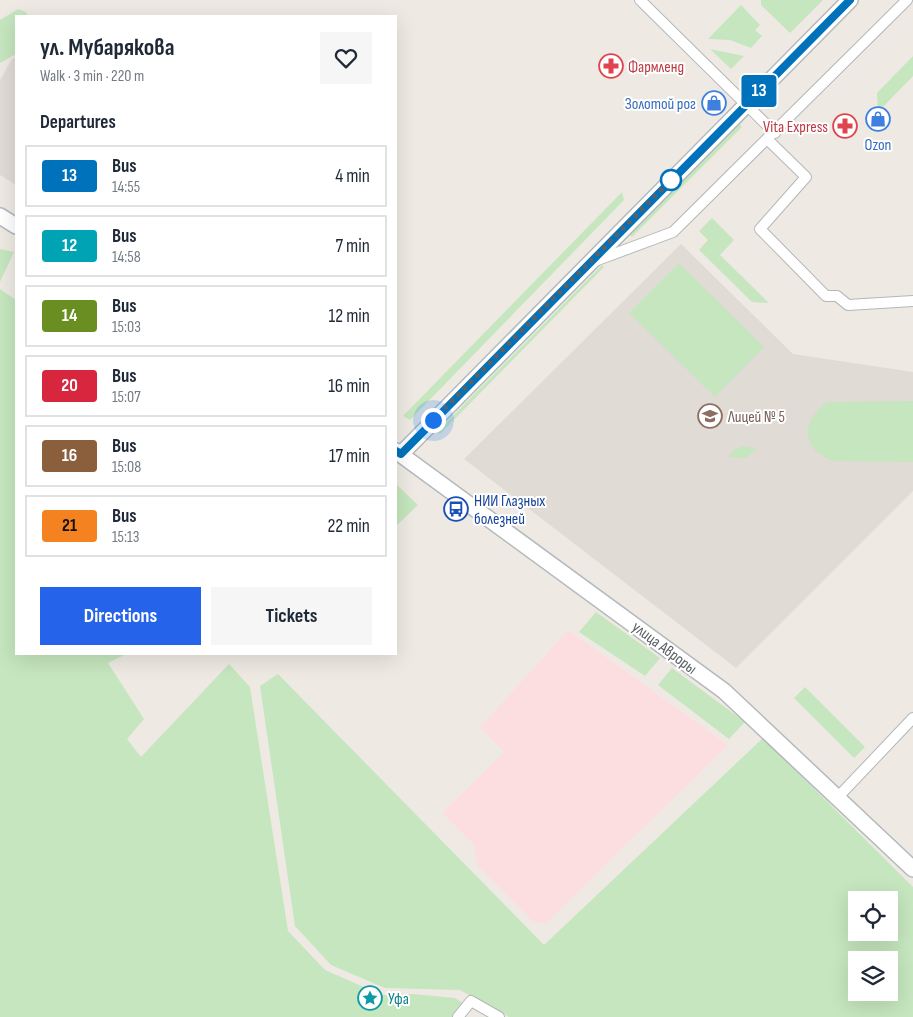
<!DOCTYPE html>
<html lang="en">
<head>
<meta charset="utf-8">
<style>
  body { margin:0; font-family:"Sofia Sans Condensed",sans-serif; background:#f6f6f7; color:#1f2937; height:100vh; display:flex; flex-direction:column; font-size:19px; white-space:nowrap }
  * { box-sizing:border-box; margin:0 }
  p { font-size:16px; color:#747a83 }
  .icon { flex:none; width:28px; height:28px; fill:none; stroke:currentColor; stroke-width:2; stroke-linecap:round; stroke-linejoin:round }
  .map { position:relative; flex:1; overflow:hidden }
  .side { position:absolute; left:15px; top:15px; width:382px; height:640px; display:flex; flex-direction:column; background:#fff; border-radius:0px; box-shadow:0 5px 20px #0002 }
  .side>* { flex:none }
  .badge { padding:0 10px; border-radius:4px; font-size:18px; line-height:32px }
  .controls { position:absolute; left:848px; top:891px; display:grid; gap:10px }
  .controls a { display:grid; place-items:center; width:50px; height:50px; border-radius:0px; background:#fff; box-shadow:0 5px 20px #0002; font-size:25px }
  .you { position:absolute; width:25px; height:25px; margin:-12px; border:4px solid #fff; border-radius:50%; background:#1a73e8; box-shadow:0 0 0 8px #1a73e833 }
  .map>.badge { position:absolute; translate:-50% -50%; box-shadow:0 0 0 2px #fff }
  h2 { padding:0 25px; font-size:19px; line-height:45px }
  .round { display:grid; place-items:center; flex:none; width:52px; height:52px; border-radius:0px; background:#f6f6f7 }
  .head { display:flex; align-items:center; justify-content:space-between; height:85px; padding:0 25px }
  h1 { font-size:24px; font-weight:700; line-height:38px }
  .primary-button { display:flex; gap:10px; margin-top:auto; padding:10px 25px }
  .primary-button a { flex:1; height:58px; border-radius:0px; background:#2563eb; color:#fff; font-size:20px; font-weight:700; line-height:58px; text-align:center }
  .primary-button a+a { background:#f6f6f7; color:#1f2937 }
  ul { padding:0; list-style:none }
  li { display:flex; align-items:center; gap:15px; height:62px; margin:0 10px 8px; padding:0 15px; border:2px solid #e0e1e3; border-radius:0px }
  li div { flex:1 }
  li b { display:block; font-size:19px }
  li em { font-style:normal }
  li .badge { min-width:55px; font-weight:700; text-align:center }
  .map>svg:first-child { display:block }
  .education { fill:#e0dbd4 }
  .medical { fill:#fcdee0 }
  .green { fill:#c5e6be; fill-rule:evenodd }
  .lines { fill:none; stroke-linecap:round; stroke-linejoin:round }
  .street-casing { stroke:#b3b7ba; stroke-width:12 }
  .secondary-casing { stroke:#b4b9bd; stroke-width:18 }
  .street { stroke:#fff; stroke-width:10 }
  .secondary { stroke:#fff; stroke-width:15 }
  .line-casing { stroke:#fff; stroke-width:11 }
  .line { stroke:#0072bc; stroke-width:8 }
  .walk { stroke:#5b6064; stroke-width:5; stroke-dasharray:0 9 }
  .stop-dot { fill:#fff; stroke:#0072bc; stroke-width:2.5 }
  .labels { text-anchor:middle; stroke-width:4; stroke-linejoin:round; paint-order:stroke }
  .health-label { font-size:16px; fill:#be3a42; stroke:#fff; text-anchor:start }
  .shop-label { font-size:16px; fill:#366cbe; stroke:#fff; text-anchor:end }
  .education-label { font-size:16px; fill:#785e54; stroke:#fff; text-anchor:start }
  .transit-label { font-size:16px; fill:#164399; stroke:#fff; text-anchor:start }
  .street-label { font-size:16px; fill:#5b6064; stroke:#fff }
  .culture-label { font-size:16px; fill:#0d838f; stroke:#fff; text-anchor:start }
</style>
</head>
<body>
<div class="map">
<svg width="913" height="1017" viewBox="0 0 913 1017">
  <rect width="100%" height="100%" fill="#eeeae3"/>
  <path class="education" d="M16 57V185L0 175V80L12 59Z
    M681 244 793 354 913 372V491L736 668 464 459Z"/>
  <path class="medical" d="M568 630 728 745 545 924 532 921 477 865 474 845 442 813 504 752 480 727Z"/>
  <path class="green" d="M761 0H823L790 33 761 5Z
    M741 5 760 25 755 30 762 36 751 48 730 40 708 39Z
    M18 9 26 12 28 16H16V54L0 63V20Z
    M710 49 744 56 731 69Z
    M913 56V76L878 112 877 93Z
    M738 123 742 127 632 237 628 233Z
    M622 192 624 200 410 420 403 416Z
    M712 218 734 240 720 255 769 303 752 302 699 250 708 240 699 231Z
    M0 249 14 252 0 282Z
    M679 263 764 347 715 397 629 313Z
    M602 265 604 267 440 434 437 432Z
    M0 289 16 300V654H126L108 663 144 719 127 739 141 757 229 664 250 687 288 931 325 970 382 995 413 994 455 998 466 1005 455 1017H0Z
    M913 401V462L834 461C801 451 800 420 828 402Z
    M743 446 757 448 746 458 728 457 734 450Z
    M396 484 418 505 396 526Z
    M596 612 660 658 645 676 579 632Z
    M672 668 745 722 729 739 658 685Z
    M278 674 544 945 763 738 913 887V1017H509L460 990 385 988 331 965 295 926 260 686ZM856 900H889V932H856ZM856 960H889V992H856Z
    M805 687 865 747 854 758 794 698Z"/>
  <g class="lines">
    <g class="street-casing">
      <path id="street" d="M640 0 775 133
        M768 140 806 177 760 229 826 296H837L848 305 913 301
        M595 261 673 232 907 0
        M838 797 913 718
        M458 1017 471 1001 499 1017"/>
    </g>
    <g class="secondary-casing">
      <path id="secondary" d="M0 216 16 226
        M396 451 724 691 913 869
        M401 454 850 0"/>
    </g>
    <use href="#street" class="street"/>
    <use href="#secondary" class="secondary"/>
  </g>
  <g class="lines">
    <g class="line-casing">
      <path id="line" d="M396 451 401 454 850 0"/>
    </g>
    <use href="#line" class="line"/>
    <path class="walk" d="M433 420 671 180"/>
  </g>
  <defs>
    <g id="pharmacy-ring" transform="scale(1.25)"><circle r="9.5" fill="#fff" stroke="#e0444e" stroke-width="1.5"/><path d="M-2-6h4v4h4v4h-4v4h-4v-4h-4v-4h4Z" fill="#e0444e"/></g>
    <g id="shop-ring" transform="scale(1.25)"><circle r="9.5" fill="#fff" stroke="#3f7fe0" stroke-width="1.5"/><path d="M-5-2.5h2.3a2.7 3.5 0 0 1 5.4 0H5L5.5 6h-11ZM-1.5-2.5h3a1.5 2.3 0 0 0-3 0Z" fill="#3f7fe0"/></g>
    <g id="school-ring" transform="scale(1.25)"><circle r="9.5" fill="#fff" stroke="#8d6e63" stroke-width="1.5"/><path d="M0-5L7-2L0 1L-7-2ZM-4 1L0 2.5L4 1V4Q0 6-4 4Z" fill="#8d6e63"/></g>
    <g id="bus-ring" transform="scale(1.25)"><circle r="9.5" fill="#fff" stroke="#1a4fb4" stroke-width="1.5"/><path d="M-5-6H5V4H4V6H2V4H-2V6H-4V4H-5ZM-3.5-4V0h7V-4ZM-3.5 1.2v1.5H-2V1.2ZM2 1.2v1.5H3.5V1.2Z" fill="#1a4fb4"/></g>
    <g id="sight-ring" transform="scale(1.25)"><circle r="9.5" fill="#fff" stroke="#0f9aa8" stroke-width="1.5"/><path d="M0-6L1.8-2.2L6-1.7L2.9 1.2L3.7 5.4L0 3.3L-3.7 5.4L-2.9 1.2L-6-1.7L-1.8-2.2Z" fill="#0f9aa8"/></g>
  </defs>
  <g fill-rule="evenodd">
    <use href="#pharmacy-ring" x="611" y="66"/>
    <use href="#shop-ring" x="714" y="103"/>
    <use href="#shop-ring" x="878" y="119"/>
    <use href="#pharmacy-ring" x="845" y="126"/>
    <use href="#school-ring" x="710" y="416"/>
    <use href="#bus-ring" x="456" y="509"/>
    <use href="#sight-ring" x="370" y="998"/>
  </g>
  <circle class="stop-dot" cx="671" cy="180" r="10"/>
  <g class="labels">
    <g class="health-label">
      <text x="628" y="72">Фармленд</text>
      <text x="828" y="132" text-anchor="end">Vita Express</text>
    </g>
    <g class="shop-label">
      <text x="696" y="109">Золотой рог</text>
      <text x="878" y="150" text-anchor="middle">Ozon</text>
    </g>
    <g class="education-label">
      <text x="728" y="422">Лицей № 5</text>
    </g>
    <g class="transit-label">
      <text x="474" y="506">НИИ Глазных<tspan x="474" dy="18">болезней</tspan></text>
    </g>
    <g class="street-label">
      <text transform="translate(665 647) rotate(37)" y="6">улица Авроры</text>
    </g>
    <g class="culture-label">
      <text x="388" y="1004">Уфа</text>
    </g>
  </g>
</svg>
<div class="controls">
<a><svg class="icon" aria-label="locate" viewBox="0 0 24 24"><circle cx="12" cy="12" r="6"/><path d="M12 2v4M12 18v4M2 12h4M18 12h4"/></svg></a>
<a><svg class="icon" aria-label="layers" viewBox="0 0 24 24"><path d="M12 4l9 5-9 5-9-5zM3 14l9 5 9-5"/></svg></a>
</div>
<div class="you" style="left:433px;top:420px"></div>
<b class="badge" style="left:759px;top:91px;background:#0072bc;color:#fff">13</b>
<section class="side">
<div class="head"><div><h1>ул. Мубарякова</h1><p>Walk · 3 min · 220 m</p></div><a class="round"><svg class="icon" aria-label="heart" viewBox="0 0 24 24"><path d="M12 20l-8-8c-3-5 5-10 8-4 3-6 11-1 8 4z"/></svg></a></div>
<h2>Departures</h2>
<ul>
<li><span class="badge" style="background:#0072bc;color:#fff">13</span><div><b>Bus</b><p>14:55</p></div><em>4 min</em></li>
<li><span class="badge" style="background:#00a3b4;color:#fff">12</span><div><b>Bus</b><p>14:58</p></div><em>7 min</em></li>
<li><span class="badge" style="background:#6b8e23;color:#fff">14</span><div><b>Bus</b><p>15:03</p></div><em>12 min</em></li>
<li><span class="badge" style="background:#d7263d;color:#fff">20</span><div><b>Bus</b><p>15:07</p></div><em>16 min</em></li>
<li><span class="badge" style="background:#8b5e3c;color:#fff">16</span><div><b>Bus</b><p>15:08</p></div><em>17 min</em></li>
<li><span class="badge" style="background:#f58220;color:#111">21</span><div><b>Bus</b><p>15:13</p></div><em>22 min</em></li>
</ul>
<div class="primary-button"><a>Directions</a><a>Tickets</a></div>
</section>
</div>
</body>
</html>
